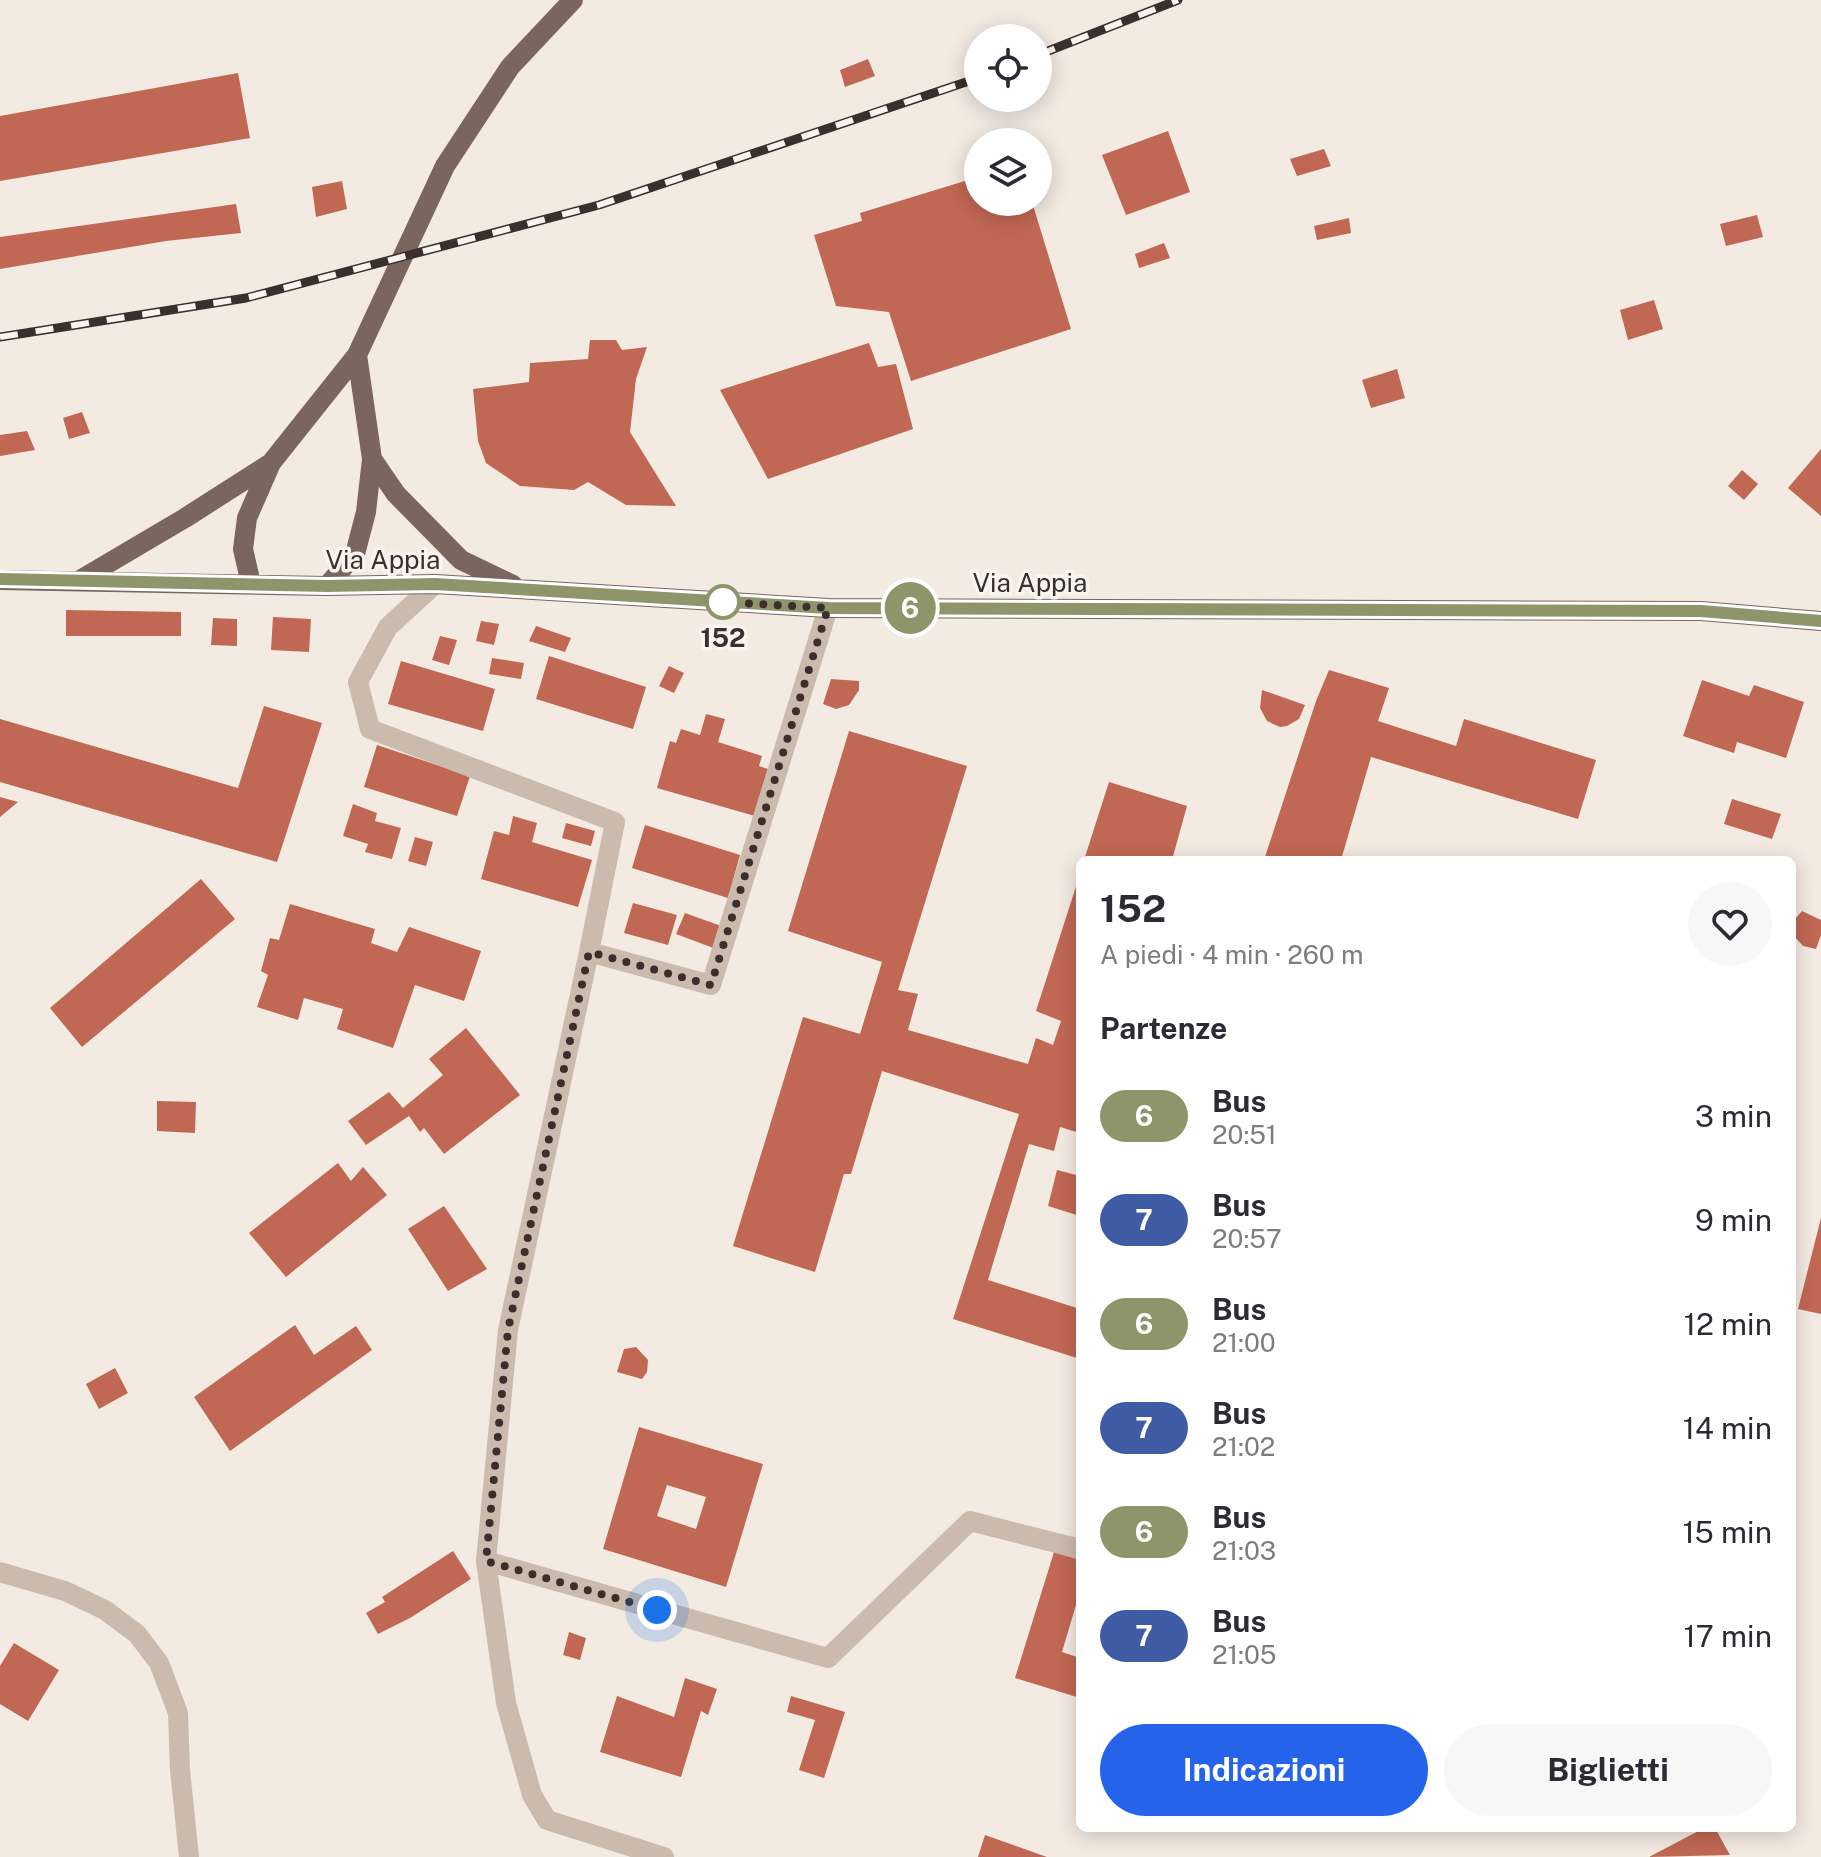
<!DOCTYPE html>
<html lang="it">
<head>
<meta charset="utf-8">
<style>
  body { margin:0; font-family:"Public Sans",sans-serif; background:#f7f7f7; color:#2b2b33; height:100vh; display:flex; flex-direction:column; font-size:30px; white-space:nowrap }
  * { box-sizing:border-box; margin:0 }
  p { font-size:26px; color:#7c7c81 }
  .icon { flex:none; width:44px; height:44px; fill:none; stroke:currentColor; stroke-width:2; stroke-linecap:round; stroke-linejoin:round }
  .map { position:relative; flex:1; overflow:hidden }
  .details { position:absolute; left:1076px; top:856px; width:720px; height:976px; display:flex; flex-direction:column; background:#fff; border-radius:12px; box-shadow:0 4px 20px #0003 }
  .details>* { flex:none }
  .badge { padding:0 16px; border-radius:26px; font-size:28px; line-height:52px }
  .buttons { position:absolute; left:964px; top:24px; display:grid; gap:16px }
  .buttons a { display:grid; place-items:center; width:88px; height:88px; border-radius:50%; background:#fff; box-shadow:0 4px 20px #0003; font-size:40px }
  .you { position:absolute; width:40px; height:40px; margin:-20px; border:6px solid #fff; border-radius:50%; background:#1a73e8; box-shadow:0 0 0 12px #1a73e833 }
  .map>.badge { position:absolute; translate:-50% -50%; box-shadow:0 0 0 4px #fff }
  h2 { padding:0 24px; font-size:30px; line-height:72px }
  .round { display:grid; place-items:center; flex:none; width:84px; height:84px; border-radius:42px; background:#f7f7f7 }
  .head { display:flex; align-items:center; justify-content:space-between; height:136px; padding:0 24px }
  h1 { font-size:38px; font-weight:700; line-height:60px }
  .cta { display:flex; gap:16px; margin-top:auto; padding:16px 24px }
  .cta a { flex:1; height:92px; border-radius:48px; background:#2563eb; color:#fff; font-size:32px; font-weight:700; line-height:92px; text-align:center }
  .cta a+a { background:#f7f7f7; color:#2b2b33 }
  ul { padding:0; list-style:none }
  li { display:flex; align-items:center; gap:24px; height:104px; padding:0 24px }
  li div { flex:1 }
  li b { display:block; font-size:30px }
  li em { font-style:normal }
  li .badge { min-width:88px; font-weight:700; text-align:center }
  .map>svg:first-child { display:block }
  .building { fill:#c06853; fill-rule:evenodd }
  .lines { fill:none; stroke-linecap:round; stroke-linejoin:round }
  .minor { stroke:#cbbaae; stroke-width:20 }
  .major { stroke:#7a665e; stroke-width:20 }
  .rail-casing { stroke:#3a2f2c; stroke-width:9 }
  .rail { stroke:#faf4ee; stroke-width:6; stroke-dasharray:18; stroke-linecap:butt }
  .line-casing { stroke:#fff; stroke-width:18 }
  .line { stroke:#8e956b; stroke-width:12 }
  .walk { stroke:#3a2f2c; stroke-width:8; stroke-dasharray:0 14.4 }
  .stop-dot { fill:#fff; stroke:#8e956b; stroke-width:4 }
  .labels { text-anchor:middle; stroke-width:7; stroke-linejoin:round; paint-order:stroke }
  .street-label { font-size:26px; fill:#3a2f2c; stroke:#faf4ee }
  .stop-label { font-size:26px; font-weight:bold; fill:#3a2f2c; stroke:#faf4ee }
</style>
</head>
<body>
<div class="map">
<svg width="1821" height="1857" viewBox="0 0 1821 1857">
  <rect width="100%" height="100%" fill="#f3eae2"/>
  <path class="building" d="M868 59 875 76 845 87 840 70Z
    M238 73 250 138 0 181V116Z
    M1168 131 1190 192 1126 215 1102 155Z
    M1324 149 1331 166 1297 176 1290 159Z
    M978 177V202H1032L1071 329 911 381 889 312 836 306 814 235 862 221 860 213Z
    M342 181 347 209 316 217 312 187Z
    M236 204 241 233 166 241 0 269V237Z
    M1757 215 1763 237 1726 246 1720 224Z
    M1349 218 1351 233 1317 240 1314 226Z
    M1164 243 1170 258 1139 268 1135 254Z
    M1654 300 1663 329 1628 340 1620 310Z
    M590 340H616L622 350 647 347 636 379 630 432 676 506 626 505 588 482 574 490 520 486 486 463 478 441 473 389 529 382 530 363 588 359Z
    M869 343 878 367 896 364 913 429 768 479 720 390Z
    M1397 369 1405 398 1371 408 1362 380Z
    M82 412 90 433 69 439 63 418Z
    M27 431 35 450 0 456V435Z
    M1821 449V516L1788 488Z
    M1742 470 1758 484 1744 500 1728 486Z
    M66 610 181 612V636H66Z
    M273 617 311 619 309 652 271 650Z
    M213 618 237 619V646L211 645Z
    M481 621 499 624 494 645 476 641Z
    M536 626 571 638 565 652 529 641Z
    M440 636 457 640 449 665 432 660Z
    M549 656 646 687 633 729 536 699Z
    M492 658 524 663 521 679 489 674Z
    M401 661 495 689 483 731 388 704Z
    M669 666 684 673 674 693 659 686Z
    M1329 670 1389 688 1378 721 1456 746 1464 719 1596 760 1578 819 1371 757 1341 860H1264L1316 701Z
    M831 679 859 681V690L849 705 836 709 823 704Z
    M1702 680 1749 696 1754 685 1804 702 1786 758 1737 742 1734 753 1683 736Z
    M1262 690 1305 705 1299 719 1287 726 1280 727 1267 721 1260 708Z
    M264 706 322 723 277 862 0 782V719L238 788Z
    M706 714 725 719 718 742 762 756 759 766 768 769 755 816 657 788 670 741 676 743 681 729 700 735Z
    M849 731 967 766 898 990 918 994 908 1030 1028 1064 1036 1038 1053 1045 1061 1021 1036 1011 1080 874V1133L1060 1127 1054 1151 1029 1144 988 1280 1080 1309V1359L953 1319 1019 1114 882 1071 851 1174H844L815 1272 733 1246 803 1017 860 1034 882 962 788 931Z
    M377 745 470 776 457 816 364 787Z
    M1109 782 1187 806 1172 860H1084Z
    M0 797 18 802 0 817Z
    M1732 799 1781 814 1772 839 1724 824Z
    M353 804 377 813 375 821 401 828 392 859 365 852 368 844 343 836Z
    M513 816 537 823 532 842 592 860 578 907 481 879 494 831 509 835Z
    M566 823 595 831 591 846 562 838Z
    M645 825 740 855 728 898 632 868Z
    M415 837 433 842 426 866 408 861Z
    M201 879 235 919 82 1047 50 1008Z
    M633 903 677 915 668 945 624 933Z
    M290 904 375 929 371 943 397 952 409 927 481 951 464 1001 415 985 393 1048 337 1029 343 1009 304 998 298 1020 257 1007 268 975 261 971 270 938 279 940Z
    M1802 911 1821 920V935L1816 949 1803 946 1794 936V920Z
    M685 913 724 927 716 949 676 934Z
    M466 1028 520 1095 444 1154 424 1128 420 1132 409 1116 366 1145 348 1121 389 1092 403 1108 443 1075 429 1059Z
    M157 1101 196 1102 195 1133 157 1131Z
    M338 1163 351 1181 363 1167 387 1195 286 1277 249 1233Z
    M1057 1170 1080 1176V1216L1048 1206Z
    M444 1206 487 1269 448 1291 408 1229Z
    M1821 1218V1314L1798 1309Z
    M295 1325 314 1355 356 1326 372 1350 230 1451 194 1397Z
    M636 1347 648 1360 647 1372 642 1379 617 1372 624 1349Z
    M115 1368 128 1393 99 1409 86 1384Z
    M639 1427 763 1464 726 1587 603 1549ZM667 1485 706 1497 696 1529 657 1516Z
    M453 1551 471 1579 410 1618 378 1634 366 1613 385 1602 382 1597Z
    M1054 1552 1080 1560V1606L1076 1605 1062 1652 1080 1658V1698L1015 1678Z
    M569 1632 586 1638 580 1660 563 1655Z
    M14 1643 59 1670 28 1721 0 1704V1666Z
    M685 1678 717 1689 708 1715 701 1711 681 1777 600 1752 617 1696 674 1717Z
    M791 1696 845 1712 824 1778 799 1770 815 1720 787 1712Z
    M1704 1828H1715L1730 1855 1649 1857Z
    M985 1835 1047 1857H978Z"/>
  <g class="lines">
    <path class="minor" d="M435 584 388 627 358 682 370 729 615 822 589 952
      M486 1561 828 1658 970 1521 1080 1549
      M0 1572 65 1591 105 1610 137 1634 159 1663 178 1713 180 1770 189 1857
      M664 1857 547 1820 532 1795 506 1703 486 1561 508 1330 589 952 711 985 828 608"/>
    <path class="major" d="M372 459 396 494 461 560 513 585
      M0 580 327 586 435 584 828 608 1701 611 1821 621
      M80 580 185 518 271 463
      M251 584 243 549 247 518 271 463 357 355 445 166 510 67 573 0
      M327 586 355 554 366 512 372 459 357 355"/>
    <g class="rail-casing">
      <path id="rail" d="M1038 55 1178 0
        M0 337 246 298 599 205 978 78"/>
    </g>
    <use href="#rail" class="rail"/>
  </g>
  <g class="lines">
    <g class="line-casing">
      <path id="line" d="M0 579 327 586 435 584 828 608 1701 611 1821 621"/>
    </g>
    <use href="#line" class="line"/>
    <path class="walk" d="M657 1610 486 1561 508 1330 589 952 711 985 828 608 723 602"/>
  </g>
  <circle class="stop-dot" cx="723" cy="602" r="16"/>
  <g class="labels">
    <g class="street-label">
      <text x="383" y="569">Via Appia</text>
      <text x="1030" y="592">Via Appia</text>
    </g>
    <g class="stop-label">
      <text x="723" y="647">152</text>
    </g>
  </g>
</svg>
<div class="buttons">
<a><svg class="icon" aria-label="locate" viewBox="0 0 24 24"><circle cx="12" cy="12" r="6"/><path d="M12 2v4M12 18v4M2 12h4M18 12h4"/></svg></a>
<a><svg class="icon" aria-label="layers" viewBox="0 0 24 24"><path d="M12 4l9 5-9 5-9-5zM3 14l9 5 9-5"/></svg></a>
</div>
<div class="you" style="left:657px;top:1610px"></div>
<b class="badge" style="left:910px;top:608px;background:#8e956b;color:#fff">6</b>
<section class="details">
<div class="head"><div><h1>152</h1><p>A piedi · 4 min · 260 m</p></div><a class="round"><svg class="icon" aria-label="heart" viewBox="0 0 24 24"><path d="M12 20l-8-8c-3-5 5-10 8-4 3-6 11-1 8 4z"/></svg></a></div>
<h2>Partenze</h2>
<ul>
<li><span class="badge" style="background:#8e956b;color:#fff">6</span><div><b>Bus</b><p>20:51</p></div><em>3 min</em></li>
<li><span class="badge" style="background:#3e5ba3;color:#fff">7</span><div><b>Bus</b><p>20:57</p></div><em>9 min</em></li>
<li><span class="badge" style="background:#8e956b;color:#fff">6</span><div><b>Bus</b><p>21:00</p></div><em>12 min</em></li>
<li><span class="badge" style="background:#3e5ba3;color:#fff">7</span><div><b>Bus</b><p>21:02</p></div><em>14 min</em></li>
<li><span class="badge" style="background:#8e956b;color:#fff">6</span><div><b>Bus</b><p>21:03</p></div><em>15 min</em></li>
<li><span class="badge" style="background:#3e5ba3;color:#fff">7</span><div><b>Bus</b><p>21:05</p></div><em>17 min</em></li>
</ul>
<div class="cta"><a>Indicazioni</a><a>Biglietti</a></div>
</section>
</div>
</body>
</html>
